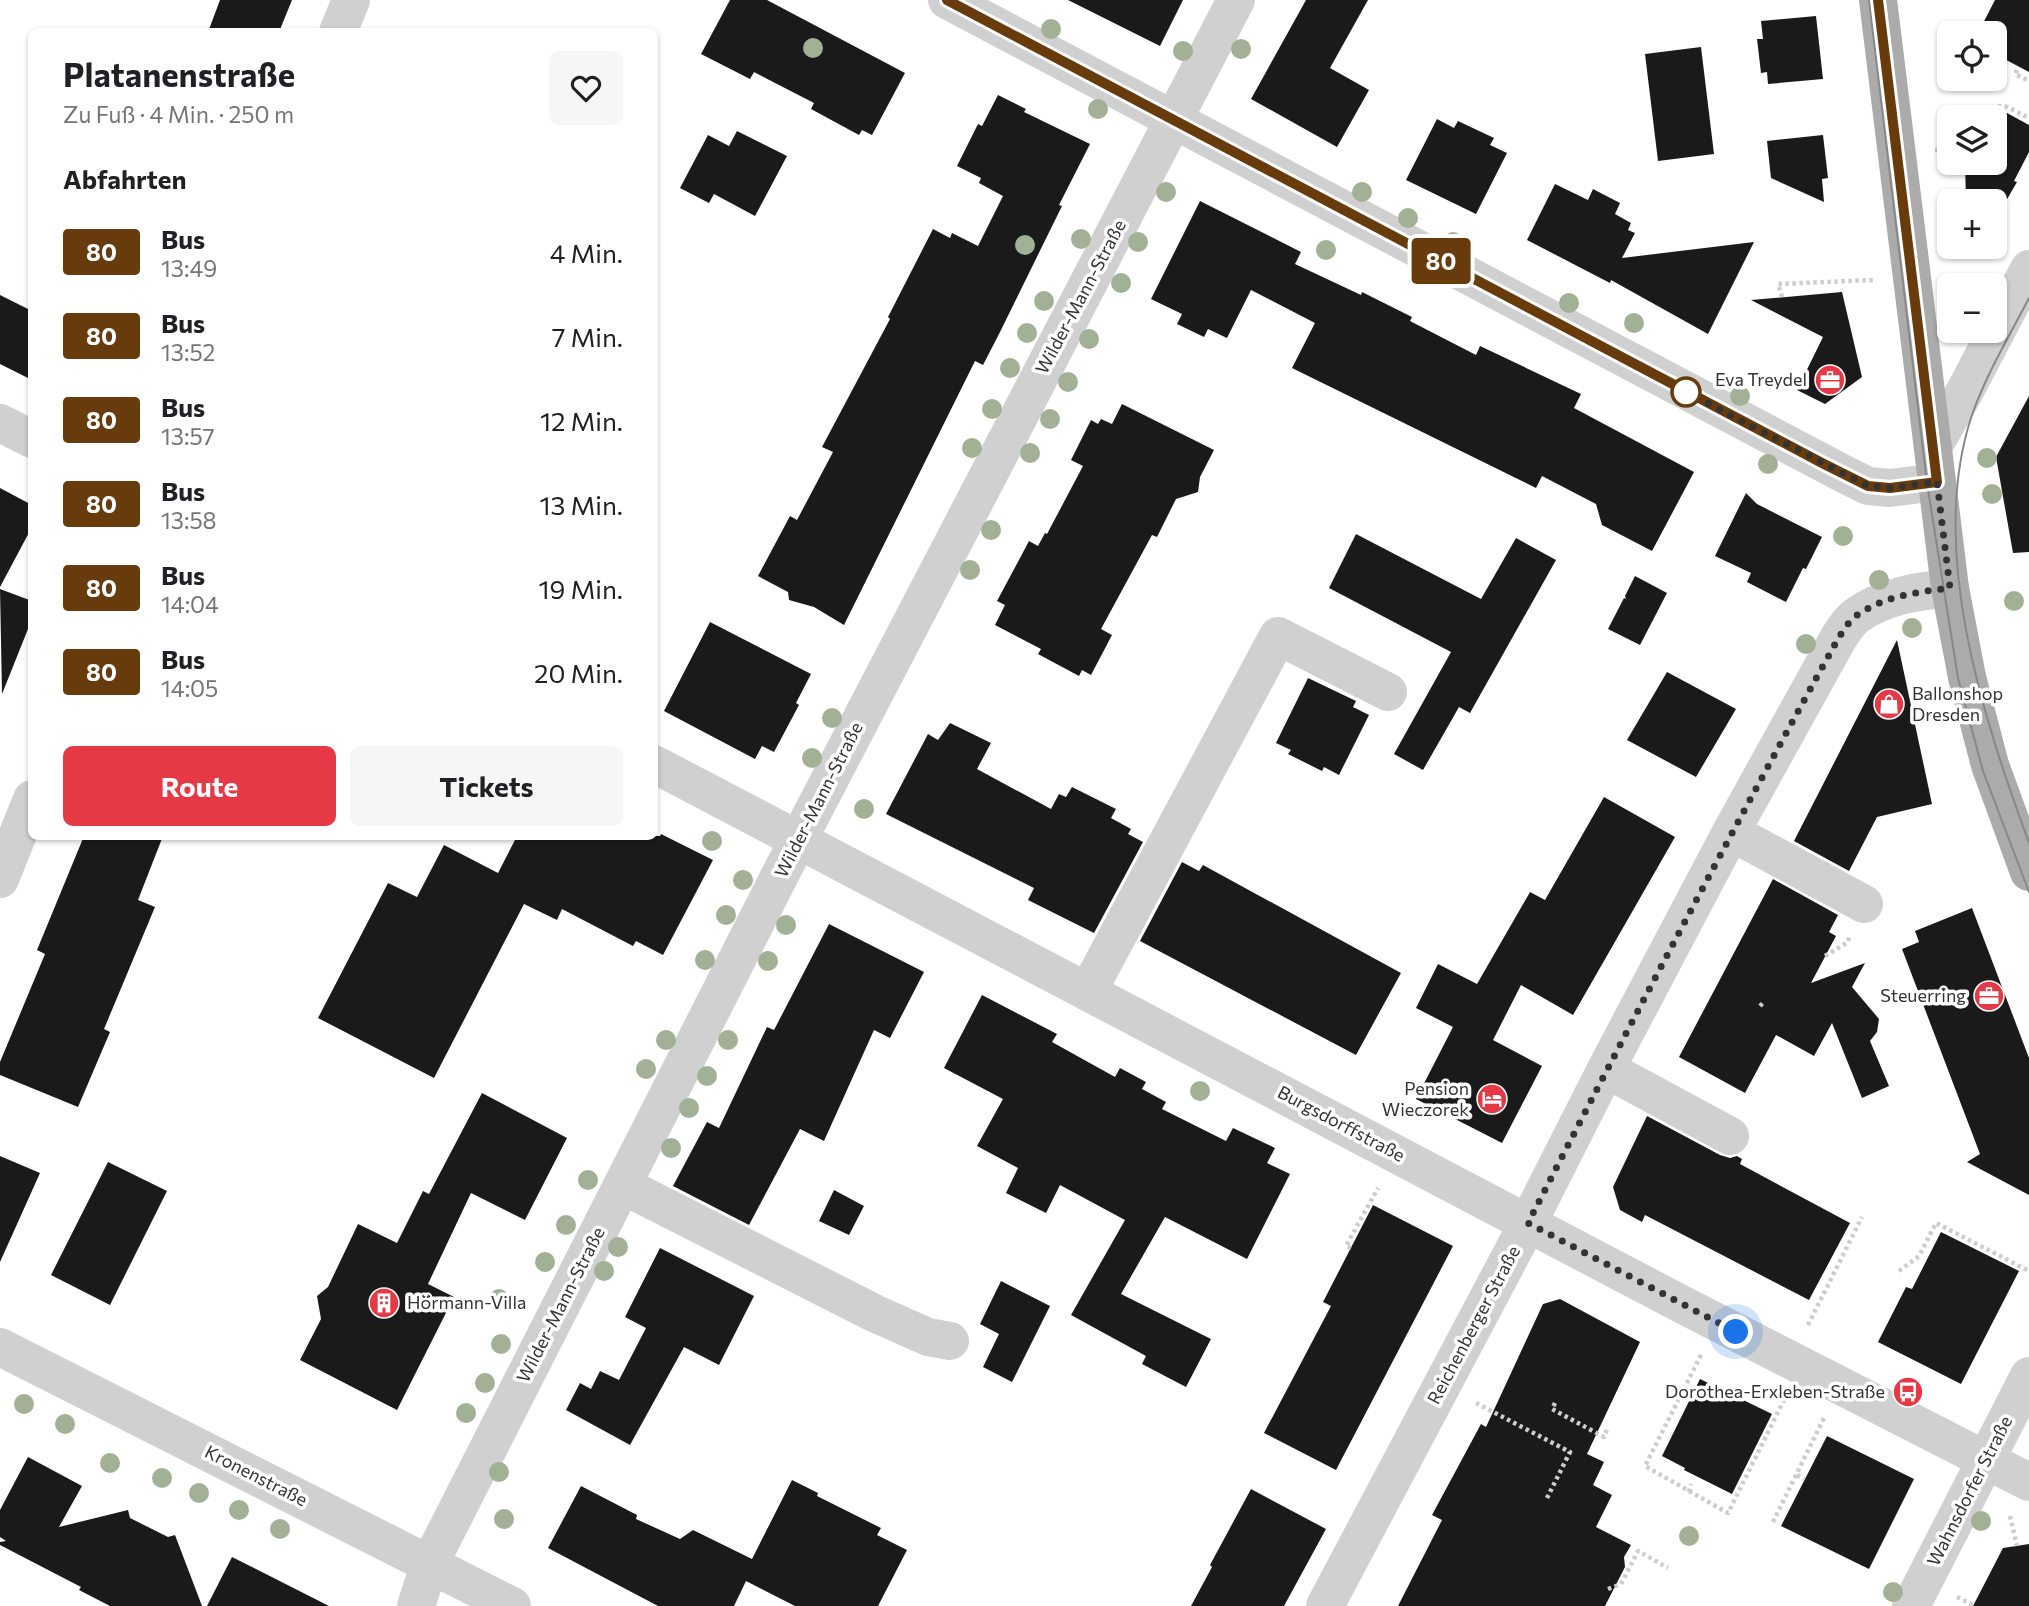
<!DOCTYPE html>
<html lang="de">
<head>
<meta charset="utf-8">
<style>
  body { margin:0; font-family:Commissioner,sans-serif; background:#f6f6f6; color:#202124; height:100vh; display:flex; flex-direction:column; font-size:26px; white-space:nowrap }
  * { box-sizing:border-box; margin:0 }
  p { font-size:23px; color:#757577 }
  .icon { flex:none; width:38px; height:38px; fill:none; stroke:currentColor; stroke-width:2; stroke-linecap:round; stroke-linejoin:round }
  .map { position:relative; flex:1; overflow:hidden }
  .panel { position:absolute; left:28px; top:28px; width:630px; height:812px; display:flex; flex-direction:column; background:#fff; border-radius:10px; box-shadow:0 2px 5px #0004 }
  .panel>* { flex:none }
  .badge { padding:0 14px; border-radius:5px; font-size:24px; line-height:46px }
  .controls { position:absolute; left:1937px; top:21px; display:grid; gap:14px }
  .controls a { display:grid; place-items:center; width:70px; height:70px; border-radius:10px; background:#fff; box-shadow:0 2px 5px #0004; font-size:35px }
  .you { position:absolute; width:35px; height:35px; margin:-18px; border:5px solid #fff; border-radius:50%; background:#1a73e8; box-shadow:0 0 0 10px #1a73e833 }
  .map>.badge { position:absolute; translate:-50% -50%; box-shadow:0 0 0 4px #fff }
  h2 { padding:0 35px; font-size:26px; line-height:63px }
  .round { display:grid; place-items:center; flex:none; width:74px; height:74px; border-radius:10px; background:#f6f6f6 }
  .overview { display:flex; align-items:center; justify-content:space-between; height:119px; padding:0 35px }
  h1 { font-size:33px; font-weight:700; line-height:52px }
  .cta { display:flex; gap:14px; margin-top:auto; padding:14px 35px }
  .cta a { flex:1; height:80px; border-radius:10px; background:#e63946; color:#fff; font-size:28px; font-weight:700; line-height:80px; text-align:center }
  .cta a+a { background:#f6f6f6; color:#202124 }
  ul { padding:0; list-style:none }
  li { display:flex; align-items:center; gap:21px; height:84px; padding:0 35px }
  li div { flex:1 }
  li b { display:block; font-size:26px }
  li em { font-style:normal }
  li .badge { min-width:77px; font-weight:700; text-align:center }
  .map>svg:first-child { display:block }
  .building { fill:#1a1a1a }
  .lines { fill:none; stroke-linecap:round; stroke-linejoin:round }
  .path { stroke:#cdcdcd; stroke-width:4.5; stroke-dasharray:3.5 3.5; stroke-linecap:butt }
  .minor { stroke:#d0d0d0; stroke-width:38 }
  .major { stroke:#ababab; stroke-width:38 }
  .tram { stroke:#888; stroke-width:2 }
  .tree { fill:#a2b095 }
  .line-casing { stroke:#fff; stroke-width:16 }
  .line { stroke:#683b0c; stroke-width:10 }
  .walk { stroke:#333; stroke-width:7; stroke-dasharray:0 12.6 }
  .stop-dot { fill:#fff; stroke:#683b0c; stroke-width:3.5 }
  .labels { text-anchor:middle; stroke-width:7; stroke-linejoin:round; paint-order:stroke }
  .street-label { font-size:18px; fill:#333; stroke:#fff }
  .poi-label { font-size:18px; fill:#333; stroke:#fff; text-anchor:end }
</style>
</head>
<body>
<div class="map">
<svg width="2029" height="1606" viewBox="0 0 2029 1606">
  <rect width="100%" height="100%" fill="#fff"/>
  <path class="building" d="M220 0H292L279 32H208Z
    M730 0H767L905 73 872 135 862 130 859 135 811 109 814 103 754 72 750 79 701 54Z
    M1068 0H1183L1160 46Z
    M1306 0H1368L1330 68 1369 90 1337 147 1251 99Z
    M1995 0H2029V72L1995 54V33H1978Z
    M1816 16 1823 79 1768 84 1767 72 1761 73 1757 39H1763L1761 21Z
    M1701 47 1714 154 1658 161 1645 54Z
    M998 95 1026 109 1024 112 1090 144 1059 205 1062 206 998 336 983 365 975 361 844 625 814 607 789 600 788 592 758 576 790 516 797 520 833 452 822 447 890 319 888 317 933 229 950 238 952 233 978 246 1003 196 979 183 981 178 957 166 978 124 982 126Z
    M2007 113 2029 125V152L2014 181 2017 182 2006 201H1966L1965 163H1995V117H1973Z
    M1437 119 1454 128 1458 121 1494 138 1490 145 1507 153 1476 214 1406 180Z
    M737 131 787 156 755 216 714 194 709 203 680 188 708 135 729 146Z
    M1823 135 1828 178 1822 179 1824 202 1771 178 1767 141Z
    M1555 184 1588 200 1593 189 1620 203 1615 214 1631 223 1628 230 1635 233 1622 258 1754 242 1708 334 1611 280 1610 283 1527 240Z
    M1200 201 1301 252 1295 264 1361 295 1362 292 1412 317 1410 321 1476 355 1480 346 1581 394 1574 408 1694 472 1652 551 1602 525 1596 504 1542 476 1536 488 1292 368 1315 323 1251 290 1227 338 1208 329 1204 337 1177 324 1182 314 1151 299Z
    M1842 292 1862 377 1825 404 1797 390 1823 337 1751 300Z
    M0 295 32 311V380L0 364Z
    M2029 396V552L2013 553 1996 457Z
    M1122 404 1214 450 1200 477 1198 492 1176 499 1157 537 1152 535 1101 629 1112 635 1091 675 1082 670 1079 676 1038 654 1041 649 995 625 1005 605 997 601 1029 541 1038 546 1045 533 1047 534 1083 466 1071 460 1091 420 1098 424 1101 419 1112 424Z
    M0 488 32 505V527L0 587Z
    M1746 493 1757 504 1822 537 1806 569 1803 568 1786 602 1747 582 1751 573 1715 556Z
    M1356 534 1481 599 1516 538 1556 560 1470 713 1459 707 1423 770 1394 754 1451 652 1329 588Z
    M1635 576 1667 593 1640 645 1608 629 1624 598 1626 599 1625 596Z
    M0 589 32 601V619L2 694Z
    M710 622 811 674 796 703 799 705 774 752 762 746 755 759 664 711Z
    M1897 640 1932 804 1877 817 1849 871 1794 841Z
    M1667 672 1736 709 1696 777 1627 740Z
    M1308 678 1356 701 1353 707 1369 715 1339 775 1324 767 1322 771 1288 754 1291 750 1276 743Z
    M950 723 991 743 977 769 1051 809 1059 794 1066 797 1072 787 1116 809 1111 818 1131 829 1128 834 1143 842 1094 933 1028 900 1034 888 886 814 928 734 938 740Z
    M1604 797 1675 837 1573 1015 1521 985 1493 1040 1542 1066 1502 1143 1416 1099 1453 1027 1416 1008 1438 964 1477 984 1530 892 1545 900Z
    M661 834 713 860 663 955 636 941 633 946 562 909 557 920 524 904 434 1078 318 1018 388 883 417 897 444 845 498 873 517 836H660Z
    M84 836H163L138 900 155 907 104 1029 110 1032 78 1107 0 1075V1062L45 954 37 950Z
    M1182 862 1199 871 1203 865 1401 973 1356 1055 1140 941Z
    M1773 879 1838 915 1829 932 1836 936 1811 983 1865 963 1852 987 1879 1019 1877 1032 1870 1041 1889 1086 1862 1098 1832 1023 1814 1056 1776 1035 1745 1093 1679 1057Z
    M1972 908 2029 1058V1195L1967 1162 1980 1154 1902 949 1919 942 1915 931Z
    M829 924 924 972 890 1038 874 1030 824 1141 800 1129 749 1225 673 1186 707 1122 719 1128 767 1027 774 1030Z
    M982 995 1057 1034 1052 1042 1115 1077 1120 1068 1146 1082 1142 1089 1166 1102 1162 1109 1226 1141 1233 1128 1275 1148 1267 1163 1290 1174 1247 1259 1165 1217 1121 1294 1211 1339 1186 1387 1142 1364 1146 1356 1071 1315 1125 1220 1060 1185 1046 1213 1006 1193 1018 1168 977 1146 1003 1099 944 1068Z
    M482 1093 567 1138 525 1220 471 1193 428 1284 454 1297 397 1410 300 1360 321 1319 317 1296 328 1287 358 1224 397 1243 423 1191 429 1194Z
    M1647 1116 1720 1155 1730 1158 1737 1156 1742 1159 1740 1164 1850 1223 1809 1300 1645 1215 1642 1222 1620 1210 1613 1187Z
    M0 1156 40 1173 0 1262Z
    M108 1162 167 1191 110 1305 51 1275Z
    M834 1190 864 1206 849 1235 819 1221Z
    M1373 1205 1453 1246 1336 1470 1264 1433 1331 1306 1323 1302Z
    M1941 1232 2019 1271 1961 1384 1878 1342 1906 1287 1912 1289Z
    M660 1248 754 1296 719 1365 684 1347 630 1445 566 1410 580 1383 591 1389 600 1371 619 1380 646 1328 625 1317Z
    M1001 1281 1050 1306 1012 1382 983 1367 999 1334 980 1324Z
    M1560 1299 1640 1342 1587 1454 1604 1462 1593 1485 1612 1495 1596 1527 1631 1545 1624 1557 1625 1567 1605 1606H1398L1442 1520 1432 1515 1481 1424 1486 1427 1543 1304Z
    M1700 1379 1772 1414 1732 1494 1684 1470 1685 1468 1662 1456Z
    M1827 1436 1914 1479 1869 1569 1781 1526Z
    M28 1457 82 1486 59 1527 128 1510 130 1518 168 1537 175 1535 202 1606H110L79 1590 81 1587 0 1545V1542L6 1541 0 1537V1510Z
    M792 1480 818 1493 817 1496 881 1528 877 1535 907 1550 878 1606H795L746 1581 734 1606H658L548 1548 581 1486 637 1515 636 1519 680 1539 693 1530 752 1559Z
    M1251 1489 1326 1529 1284 1606H1191L1212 1567 1210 1565Z
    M2029 1544V1606H1973L2003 1548Z
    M232 1557 329 1606H207Z"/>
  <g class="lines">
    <path class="path" d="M2017 70 2015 74 2029 81
      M1955 117 1956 110 2005 106 2029 118
      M1935 150 1950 149
      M1782 297 1778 284 1873 280
      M1825 956 1848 942 1849 937
      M1760 1006 1763 1003
      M1351 1248 1346 1246 1378 1188
      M1899 1271 1919 1256 1936 1223 2029 1271
      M1808 1325 1862 1217
      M1701 1355 1645 1466 1728 1513 1785 1398
      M1476 1403 1570 1452 1547 1498
      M1555 1403 1552 1409 1604 1437 1608 1427
      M1797 1475 1804 1479
      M1689 1492 1691 1484
      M2010 1516 2017 1546
      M1773 1522 1824 1418
      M1608 1589 1621 1584 1638 1551 1668 1568
      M1957 1597 1975 1606"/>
    <path class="minor" d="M947 0 1842 473 1868 486 1890 488 1937 482
      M338 32 351 0
      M0 423 32 439
      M1933 447 1966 389 2029 269
      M654 764 1685 1306 2029 1482
      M1731 832 1864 904
      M0 879 32 799
      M1088 991 1278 636 1388 692
      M1606 1069 1730 1136
      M622 1185 874 1313 928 1337 950 1341
      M0 1347 512 1606
      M416 1606 430 1563 782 871 1236 0
      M1325 1606 1528 1223 1606 1069 1731 832 1839 637C1844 630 1849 621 1856 616 1883 596 1919 591 1950 588
      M1911 1606 2029 1376"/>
    <path class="major" d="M1878 0 1950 588 1967 677 1990 765 2029 872"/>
    <path class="tram" d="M1869 0 1927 483 1958 678 1983 771 2029 892
      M2029 298C2009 337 1985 376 1971 418 1928 551 1983 717 2029 843"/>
  </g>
  <g class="tree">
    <circle cx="1051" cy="29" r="10"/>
    <circle cx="813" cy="48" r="10"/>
    <circle cx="1241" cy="49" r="10"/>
    <circle cx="1183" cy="51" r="10"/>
    <circle cx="1098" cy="109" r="10"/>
    <circle cx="1166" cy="192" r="10"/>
    <circle cx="1362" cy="192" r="10"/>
    <circle cx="1408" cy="218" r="10"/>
    <circle cx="1081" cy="239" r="10"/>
    <circle cx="1138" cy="242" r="10"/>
    <circle cx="1453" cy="242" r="10"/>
    <circle cx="1025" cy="245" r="10"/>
    <circle cx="1326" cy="250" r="10"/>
    <circle cx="1121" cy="283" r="10"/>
    <circle cx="1044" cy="301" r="10"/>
    <circle cx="1569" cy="303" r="10"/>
    <circle cx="1634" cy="323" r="10"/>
    <circle cx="1027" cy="333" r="10"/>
    <circle cx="1089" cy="339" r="10"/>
    <circle cx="1010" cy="368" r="10"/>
    <circle cx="1068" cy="382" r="10"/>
    <circle cx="1740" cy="396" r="10"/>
    <circle cx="992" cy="409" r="10"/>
    <circle cx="1050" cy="419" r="10"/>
    <circle cx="972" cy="448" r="10"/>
    <circle cx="1030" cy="453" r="10"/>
    <circle cx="1987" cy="458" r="10"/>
    <circle cx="1768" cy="464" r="10"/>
    <circle cx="1992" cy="494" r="10"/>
    <circle cx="991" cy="530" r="10"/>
    <circle cx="1843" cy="536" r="10"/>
    <circle cx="970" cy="570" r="10"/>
    <circle cx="1879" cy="580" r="10"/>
    <circle cx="2014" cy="601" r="10"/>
    <circle cx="1912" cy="628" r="10"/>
    <circle cx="1806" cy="644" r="10"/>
    <circle cx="832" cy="718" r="10"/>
    <circle cx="812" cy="758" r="10"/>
    <circle cx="864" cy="809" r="10"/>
    <circle cx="712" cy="841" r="10"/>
    <circle cx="743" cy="880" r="10"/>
    <circle cx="726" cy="915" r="10"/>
    <circle cx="786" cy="925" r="10"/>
    <circle cx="705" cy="960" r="10"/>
    <circle cx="768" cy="961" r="10"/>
    <circle cx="666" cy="1040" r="10"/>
    <circle cx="728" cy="1040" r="10"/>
    <circle cx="646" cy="1069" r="10"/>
    <circle cx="707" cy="1076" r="10"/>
    <circle cx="1200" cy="1091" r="10"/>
    <circle cx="689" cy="1108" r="10"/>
    <circle cx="671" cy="1148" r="10"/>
    <circle cx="588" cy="1180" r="10"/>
    <circle cx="566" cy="1225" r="10"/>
    <circle cx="618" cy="1247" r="10"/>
    <circle cx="545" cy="1262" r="10"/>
    <circle cx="604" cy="1271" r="10"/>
    <circle cx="499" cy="1299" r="10"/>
    <circle cx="501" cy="1344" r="10"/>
    <circle cx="485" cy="1383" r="10"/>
    <circle cx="24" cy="1404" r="10"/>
    <circle cx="466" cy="1413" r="10"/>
    <circle cx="65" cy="1424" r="10"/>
    <circle cx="110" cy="1463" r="10"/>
    <circle cx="499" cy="1472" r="10"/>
    <circle cx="162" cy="1478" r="10"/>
    <circle cx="199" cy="1493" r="10"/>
    <circle cx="239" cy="1510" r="10"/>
    <circle cx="504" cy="1519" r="10"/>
    <circle cx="1981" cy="1521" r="10"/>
    <circle cx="280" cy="1529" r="10"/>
    <circle cx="1689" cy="1536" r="10"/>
    <circle cx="1893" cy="1592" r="10"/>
  </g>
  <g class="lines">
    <g class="line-casing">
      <path id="line" d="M947 0 1822 463 1868 486 1890 488 1937 482 1878 0"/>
    </g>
    <use href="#line" class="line"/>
    <path class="walk" d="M1686 392 1868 486 1890 488 1937 482 1950 588C1918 592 1883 596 1856 616 1849 621 1844 630 1839 637 1732 830 1629 1026 1528 1223L1736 1332"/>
  </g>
  <defs>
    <g id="office-disc" transform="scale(1.575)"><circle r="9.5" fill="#e63946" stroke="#fff"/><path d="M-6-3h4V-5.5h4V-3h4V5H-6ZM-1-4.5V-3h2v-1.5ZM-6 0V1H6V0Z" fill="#fff"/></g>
    <g id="shop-disc" transform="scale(1.575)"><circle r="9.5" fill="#e63946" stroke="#fff"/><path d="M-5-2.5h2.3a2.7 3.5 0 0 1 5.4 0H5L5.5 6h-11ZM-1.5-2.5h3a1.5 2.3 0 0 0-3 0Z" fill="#fff"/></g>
    <g id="hotel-disc" transform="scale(1.575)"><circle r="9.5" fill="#e63946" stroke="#fff"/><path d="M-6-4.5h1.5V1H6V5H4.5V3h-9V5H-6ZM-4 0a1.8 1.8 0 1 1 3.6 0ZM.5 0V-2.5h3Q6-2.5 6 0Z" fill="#fff"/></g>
    <g id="building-disc" transform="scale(1.575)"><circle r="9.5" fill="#e63946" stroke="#fff"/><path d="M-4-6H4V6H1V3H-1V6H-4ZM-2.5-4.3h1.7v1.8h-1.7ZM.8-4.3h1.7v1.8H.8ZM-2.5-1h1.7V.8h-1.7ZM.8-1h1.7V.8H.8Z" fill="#fff"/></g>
    <g id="bus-disc" transform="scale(1.575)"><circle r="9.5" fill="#e63946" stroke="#fff"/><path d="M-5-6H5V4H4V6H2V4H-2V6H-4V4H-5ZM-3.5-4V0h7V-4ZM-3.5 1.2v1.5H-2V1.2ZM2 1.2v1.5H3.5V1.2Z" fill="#fff"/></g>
  </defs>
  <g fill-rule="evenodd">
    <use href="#office-disc" x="1830" y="380"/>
    <use href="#shop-disc" x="1889" y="704"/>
    <use href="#office-disc" x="1989" y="996"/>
    <use href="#hotel-disc" x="1492" y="1099"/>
    <use href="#building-disc" x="384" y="1303"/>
    <use href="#bus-disc" x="1908" y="1392"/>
  </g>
  <circle class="stop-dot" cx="1686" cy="392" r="14"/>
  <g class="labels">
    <g class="street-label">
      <text transform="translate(1081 297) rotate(-62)" y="6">Wilder-Mann-Straße</text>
      <text transform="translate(819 800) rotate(-63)" y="6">Wilder-Mann-Straße</text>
      <text transform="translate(1341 1124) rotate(28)" y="6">Burgsdorffstraße</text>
      <text transform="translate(561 1305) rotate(-63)" y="6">Wilder-Mann-Straße</text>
      <text transform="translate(1474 1325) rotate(-62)" y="6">Reichenberger Straße</text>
      <text transform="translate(256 1476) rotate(27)" y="6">Kronenstraße</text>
      <text transform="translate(1970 1491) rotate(-63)" y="6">Wahnsdorfer Straße</text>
    </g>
    <g class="poi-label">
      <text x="1807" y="386">Eva Treydel</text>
      <text x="1912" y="700" text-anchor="start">Ballonshop<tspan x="1912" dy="21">Dresden</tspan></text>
      <text x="1966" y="1002">Steuerring</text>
      <text x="1469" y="1095">Pension<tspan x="1469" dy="21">Wieczorek</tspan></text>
      <text x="407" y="1309" text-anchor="start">Hörmann-Villa</text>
      <text x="1885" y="1398">Dorothea-Erxleben-Straße</text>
    </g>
  </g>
</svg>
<div class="controls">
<a><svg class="icon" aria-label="locate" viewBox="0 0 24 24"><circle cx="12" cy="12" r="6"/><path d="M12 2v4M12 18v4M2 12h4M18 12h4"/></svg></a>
<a><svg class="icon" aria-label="layers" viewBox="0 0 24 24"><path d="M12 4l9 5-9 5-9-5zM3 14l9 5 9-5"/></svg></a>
<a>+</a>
<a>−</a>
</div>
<div class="you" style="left:1736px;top:1332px"></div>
<b class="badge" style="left:1441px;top:261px;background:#683b0c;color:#fff">80</b>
<section class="panel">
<div class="overview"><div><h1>Platanenstraße</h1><p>Zu Fuß · 4 Min. · 250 m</p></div><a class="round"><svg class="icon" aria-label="heart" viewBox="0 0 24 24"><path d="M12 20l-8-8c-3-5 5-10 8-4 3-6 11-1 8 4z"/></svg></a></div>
<h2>Abfahrten</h2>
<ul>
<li><span class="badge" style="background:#683b0c;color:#fff">80</span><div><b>Bus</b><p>13:49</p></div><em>4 Min.</em></li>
<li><span class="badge" style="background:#683b0c;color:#fff">80</span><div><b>Bus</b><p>13:52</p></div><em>7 Min.</em></li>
<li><span class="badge" style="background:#683b0c;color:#fff">80</span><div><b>Bus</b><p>13:57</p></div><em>12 Min.</em></li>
<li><span class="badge" style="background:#683b0c;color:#fff">80</span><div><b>Bus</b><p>13:58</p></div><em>13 Min.</em></li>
<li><span class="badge" style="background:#683b0c;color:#fff">80</span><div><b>Bus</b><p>14:04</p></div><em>19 Min.</em></li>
<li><span class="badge" style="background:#683b0c;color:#fff">80</span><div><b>Bus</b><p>14:05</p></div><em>20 Min.</em></li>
</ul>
<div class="cta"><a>Route</a><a>Tickets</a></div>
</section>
</div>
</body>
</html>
